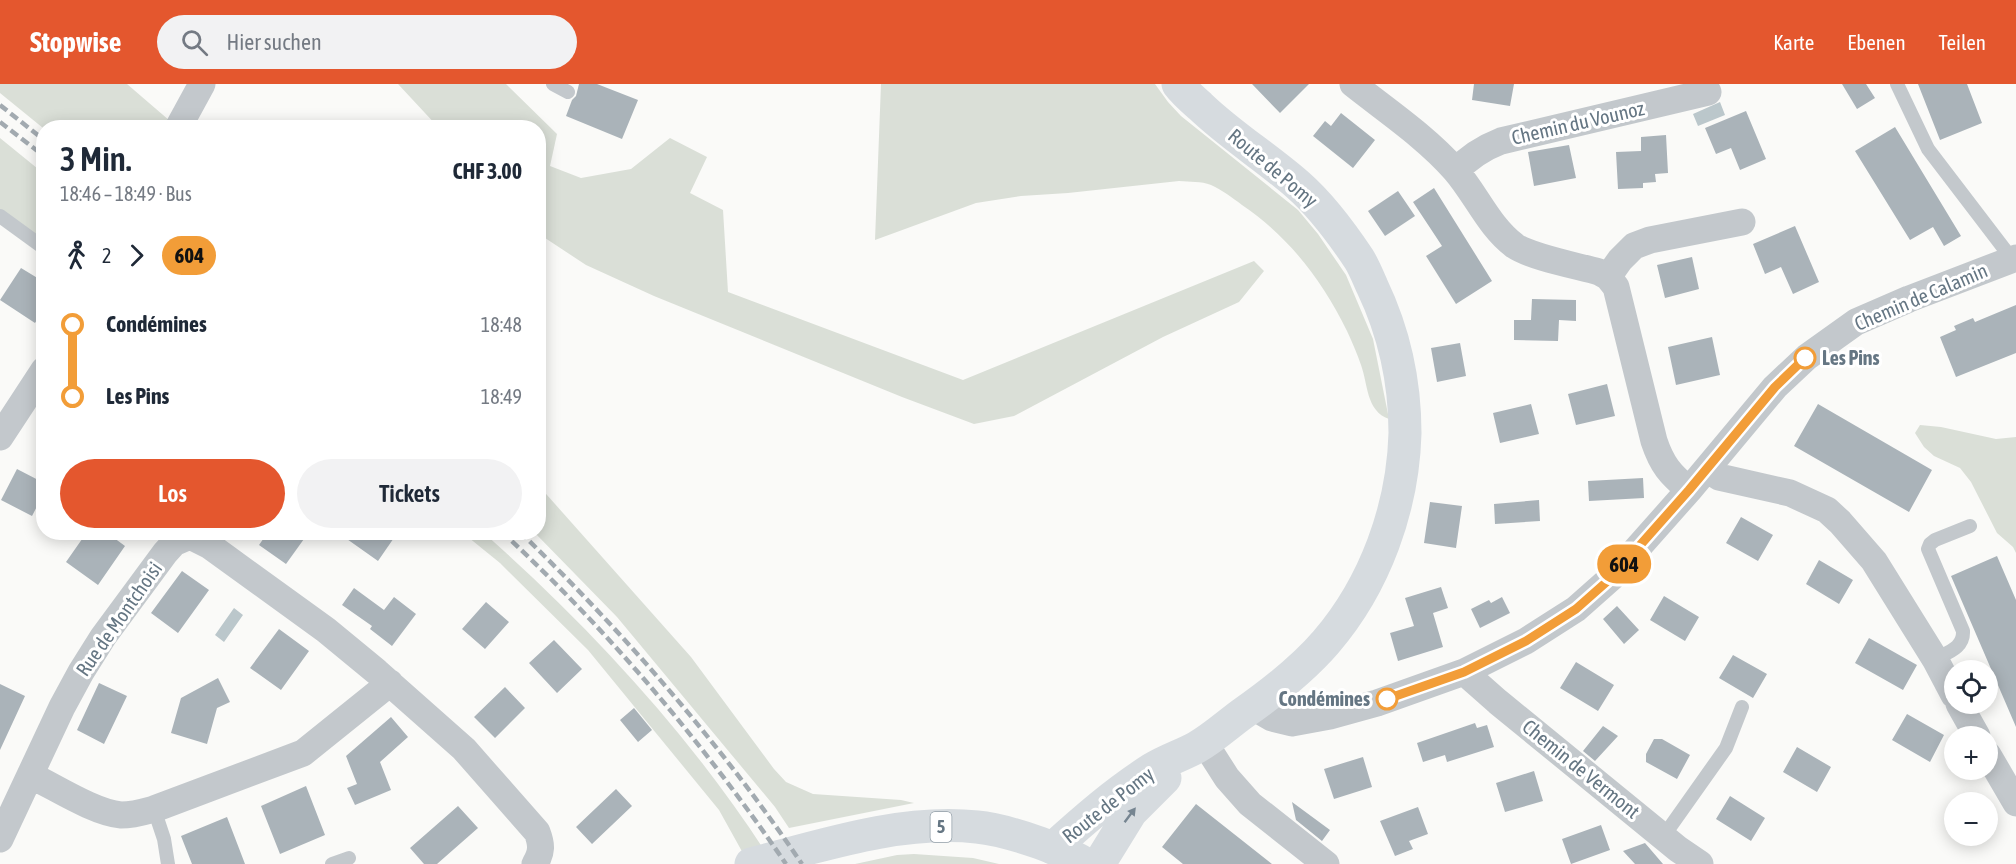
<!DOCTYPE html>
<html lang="de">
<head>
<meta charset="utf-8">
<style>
  body { margin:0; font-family:"Asap Condensed",sans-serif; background:#f2f2f3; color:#1f2937; height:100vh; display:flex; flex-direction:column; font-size:22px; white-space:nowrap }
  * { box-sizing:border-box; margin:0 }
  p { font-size:20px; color:#747a83 }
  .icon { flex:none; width:33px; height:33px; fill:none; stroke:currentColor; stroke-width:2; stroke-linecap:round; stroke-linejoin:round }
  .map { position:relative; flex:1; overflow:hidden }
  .drawer { position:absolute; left:36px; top:36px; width:510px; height:420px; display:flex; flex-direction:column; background:#fff; border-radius:24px; box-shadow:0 3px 15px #0003 }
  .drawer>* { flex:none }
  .badge { padding:0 12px; border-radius:20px; font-size:21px; line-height:39px }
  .fabs { position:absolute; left:1944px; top:576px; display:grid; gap:12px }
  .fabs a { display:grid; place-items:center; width:54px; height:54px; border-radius:50%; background:#fff; box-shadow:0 3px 15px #0003; font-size:30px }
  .map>.badge { position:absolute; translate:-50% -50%; box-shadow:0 0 0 3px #fff }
  .legs { display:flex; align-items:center; gap:9px; height:66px; padding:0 24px; font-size:20px }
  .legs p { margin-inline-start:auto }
  .overview { display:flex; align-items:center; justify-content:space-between; height:102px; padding:0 24px }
  h1 { font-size:33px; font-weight:600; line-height:45px }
  .primary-button { display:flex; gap:12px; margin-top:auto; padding:12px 24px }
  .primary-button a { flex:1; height:69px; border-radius:36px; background:#e4572e; color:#fff; font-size:24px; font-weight:600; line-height:69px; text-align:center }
  .primary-button a+a { background:#f2f2f3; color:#1f2937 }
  ul { padding:0 24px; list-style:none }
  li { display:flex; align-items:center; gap:21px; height:72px; font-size:22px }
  li i { display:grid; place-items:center; width:9px; height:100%; margin:0 8px; background:currentColor }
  li i::after { content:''; width:15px; height:15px; margin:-8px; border:4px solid; border-radius:50%; background:#fff }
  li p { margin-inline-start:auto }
  li:first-child i { background:linear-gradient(#0000 50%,currentColor 0) }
  li:last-child i { background:linear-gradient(currentColor 50%,#0000 0) }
  header { display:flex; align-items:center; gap:36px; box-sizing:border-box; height:84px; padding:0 30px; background:#e4572e; color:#fff }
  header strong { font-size:28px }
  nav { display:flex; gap:33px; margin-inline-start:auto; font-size:21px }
  .search { width:420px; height:54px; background:#f2f2f3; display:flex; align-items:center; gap:15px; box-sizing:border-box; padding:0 21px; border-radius:33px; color:#747a83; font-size:22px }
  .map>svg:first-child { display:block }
  .green { fill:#dadfd7 }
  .water { fill:#bbc7cb }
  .building { fill:#aab3b9 }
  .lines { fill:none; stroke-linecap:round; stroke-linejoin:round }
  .lane { stroke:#c3c8cc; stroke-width:14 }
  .street { stroke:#c3c8cc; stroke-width:27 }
  .secondary { stroke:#d6dbdf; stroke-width:33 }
  .primary { stroke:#d6dbdf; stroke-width:33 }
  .rail { stroke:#a2aab0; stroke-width:4.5; stroke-dasharray:9 4.5; stroke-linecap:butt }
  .oneway { fill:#768591 }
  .line-1-casing { stroke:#fff; stroke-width:14 }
  .line-1 { stroke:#f29d38; stroke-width:9 }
  .stop-1-dot { fill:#fff; stroke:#f29d38; stroke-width:3 }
  .labels { text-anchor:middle; stroke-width:6; stroke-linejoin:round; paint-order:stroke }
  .shield { fill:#fff; stroke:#939fa8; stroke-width:1.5 }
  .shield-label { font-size:18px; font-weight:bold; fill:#657683 }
  .street-label { font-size:20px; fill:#657683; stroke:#fff }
  .stop-label { font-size:20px; font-weight:bold; fill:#657683; stroke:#fff; text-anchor:start }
</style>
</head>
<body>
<header>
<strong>Stopwise</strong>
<div class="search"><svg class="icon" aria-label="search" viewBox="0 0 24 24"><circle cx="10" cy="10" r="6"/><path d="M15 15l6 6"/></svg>Hier suchen</div>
<nav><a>Karte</a><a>Ebenen</a><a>Teilen</a></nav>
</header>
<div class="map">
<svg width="2016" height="780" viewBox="0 0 2016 780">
  <rect width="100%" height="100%" fill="#fafaf8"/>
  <path class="green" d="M0 0H127L177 43 43 44 0 9Z
    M398 0H506L557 50 550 82 581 94 631 85 670 54 707 73 690 109 723 126 728 208 963 296 1254 177 1264 187 1239 218 1163 253 1014 332 974 340 902 313 654 212 586 181 539 150 538 44 438 43Z
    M881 0H1155L1168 18 1181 32 1298 126 1318 150 1346 191 1373 255 1389 335C1366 327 1368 300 1361 281 1357 269 1352 258 1347 247 1322 196 1289 153 1242 121 1233 114 1222 106 1211 101 1201 97 1190 98 1179 97L1068 109 1021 112 976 119 875 156Z
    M0 54 43 89V164L0 132Z
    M1920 341 1941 343 1996 355 2016 353V469L2013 463 1997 449 1971 398 1960 384 1934 372 1924 363 1915 349Z
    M539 402 691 573 774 685 786 698 813 710 901 716 914 719 789 744 775 723 617 533 535 449 538 448Z
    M463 449H484C592 545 692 653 770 775L749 780 719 726 588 566 500 479Z
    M914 770 973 774 999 780H855L897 771Z"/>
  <path class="water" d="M1720 18 1725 31 1698 42 1693 30Z
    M234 524 243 531 224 558 215 551Z"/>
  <path class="building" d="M579 0H597L638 16 622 55 566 32 572 16 576 12Z
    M1252 0H1309L1280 29Z
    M1474 0H1514L1510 22 1472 16Z
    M1842 0H1866L1875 14 1857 25Z
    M1918 0H1967L1982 39 1940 56Z
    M1746 27 1766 75 1740 86 1731 64 1716 70 1705 44Z
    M1341 29 1375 56 1353 84 1313 52 1325 37 1331 42Z
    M1895 43 1961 152 1944 162 1933 143 1910 156 1855 67Z
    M1666 51 1668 89 1655 90 1656 98 1643 99V104L1618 105 1616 68 1641 67V53Z
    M1569 61 1576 94 1534 102 1528 68Z
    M1434 104 1492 197 1456 220 1426 172 1442 162 1413 118Z
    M1398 107 1415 132 1385 152 1368 127Z
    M1795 142 1819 198 1793 210 1781 183 1765 190 1753 160Z
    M1692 173 1699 205 1665 214 1657 181Z
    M21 184 44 198V225L35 239 0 216Z
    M1532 215 1576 216V237L1559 236 1558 257 1514 256V236H1531Z
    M2016 221V269L1956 293 1940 253 1956 246 1954 242 1973 234 1975 238Z
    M1712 253 1720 291 1676 301 1668 263Z
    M1460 259 1466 292 1437 298 1431 264Z
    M1607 300 1615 332 1576 341 1568 310Z
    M1531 320 1539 350 1500 359 1493 329Z
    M1818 320 1932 386 1909 428 1794 362Z
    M17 385 44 399V409L32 432 1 416Z
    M1643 394 1644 414 1589 417 1588 397Z
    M1539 416 1540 437 1495 440 1494 420Z
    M1430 418 1462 422 1456 464 1424 459Z
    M1741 433 1773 451 1758 477 1726 459Z
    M87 448H106L125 462 98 501 66 478Z
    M268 448H309L286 480 259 461Z
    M337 448H398L378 477Z
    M1997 472 2016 516V643L1951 492Z
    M1819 476 1853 496 1839 520 1806 500Z
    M182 487 209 506 178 549 151 529Z
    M1441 503 1448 524 1433 529 1443 563 1398 577 1390 549 1414 542 1405 514Z
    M354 504 384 526 394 513 416 530 392 562 370 545 372 542 342 521Z
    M1664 512 1699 533 1685 557 1650 536Z
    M1502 513 1510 529 1480 544 1471 525 1489 516 1491 519Z
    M486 518 509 538 485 565 462 545Z
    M1617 522 1639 546 1624 560 1603 535Z
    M279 545 309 567 281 606 250 584Z
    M1869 554 1917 581 1903 606 1855 579Z
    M554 556 582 585 557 609 529 579Z
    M1733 571 1767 590 1753 614 1719 594Z
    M1576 578 1614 601 1598 627 1560 604Z
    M218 594 230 618 217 624 207 660 171 649 181 614Z
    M99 599 127 612 104 660 77 646Z
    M0 600 25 612 0 666Z
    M505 603 525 624 495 654 474 633Z
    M634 624 652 646 638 658 620 636Z
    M1907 630 1944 651 1930 678 1892 656Z
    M391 633 408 653 380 678 391 706 355 721 347 704 357 700 346 672Z
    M1475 639 1477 644 1487 641 1494 663 1447 678 1445 671 1423 678 1417 659Z
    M1603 642 1618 652 1595 677 1583 667Z
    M1654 655H1662L1690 671 1677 695 1646 678V670Z
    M1797 663 1831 683 1817 708 1783 688Z
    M1363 673 1372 703 1334 715 1324 685Z
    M1534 687 1543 717 1505 728 1496 699Z
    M306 702 325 751 280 770 261 722Z
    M616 705 632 722 592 760 576 743Z
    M1730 712 1765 734 1751 757 1716 735Z
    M1292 718 1330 746 1322 757 1296 736Z
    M1196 720 1272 780H1183L1162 763Z
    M458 722 478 744 437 780H424L410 764Z
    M1418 723 1428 750 1409 757 1413 765 1395 772 1380 737Z
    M227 733 245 780H192L181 752Z
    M1601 741 1610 766 1571 780 1562 755Z
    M1645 759 1663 780H1635L1623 767Z"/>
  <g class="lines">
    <path class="lane" d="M553 0 568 8
      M1897 0 1928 65 2012 175
      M0 132 44 164
      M1935 575C1948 568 1964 564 1963 547L1928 465 1930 460 1935 456 1970 442
      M154 725 164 755 168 780
      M1663 753 1726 664 1742 623
      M332 780 349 774"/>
    <path class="street" d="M1353 0C1387 27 1426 53 1455 86 1476 110 1489 143 1515 162 1531 173 1578 182 1599 188L1608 193 1616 203 1654 357C1662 381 1670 390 1689 406
      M178 44 202 0
      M1456 87C1469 73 1483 64 1501 57L1708 8
      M1608 193 1620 176 1634 162 1650 156 1742 138
      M0 353 44 286
      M1707 385 1719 393 1790 409 1827 426 1840 438 1874 477 1935 575 1954 611
      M1464 588 1498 618 1678 765 1700 780
      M1959 620 1977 652
      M1253 623 1272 634 1292 639 1330 632 1377 619 1464 588 1526 557 1576 525 1611 494 1689 406 1775 303 1807 273 1856 238 1909 215 2016 174
      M1204 658 1227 694 1250 720 1326 780
      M1988 671 2016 719
      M30 691C55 703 95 729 121 731 133 731 143 728 154 725L303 669 390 599
      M0 755 62 623 81 588 103 553 165 469 174 459 190 452 210 462 326 546 377 588 464 665 537 748C542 761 542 768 535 780"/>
    <path class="secondary" d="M1053 764C1085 735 1116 708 1152 685 1166 676 1183 671 1197 663 1213 654 1227 641 1242 630 1272 609 1302 586 1326 558 1375 501 1403 424 1405 349 1405 298 1394 248 1372 202 1368 193 1364 183 1359 175 1341 148 1322 122 1298 101 1266 73 1230 51 1200 22 1192 15 1184 8 1178 0
      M1099 780 1131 728 1165 694"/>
    <path class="primary" d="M751 780C823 761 902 735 977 743 999 745 1020 752 1040 759 1056 765 1072 771 1086 780"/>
    <path class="rail" d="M0 21 44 56
      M0 38 44 72
      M502 448C609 547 704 660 786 780
      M520 448C625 550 720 659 802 780"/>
  </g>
  <defs><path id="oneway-solid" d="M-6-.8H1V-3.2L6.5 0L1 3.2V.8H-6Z" transform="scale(1.5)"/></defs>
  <use class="oneway" href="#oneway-solid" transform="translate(1130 731) rotate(-53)"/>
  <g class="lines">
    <g class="line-1-casing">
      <path id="line-1" d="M1387 615 1464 588 1526 557 1576 525 1611 494 1689 406 1775 303 1805 274"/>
    </g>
    <use href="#line-1" class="line-1"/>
  </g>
  <g class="stop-1-dot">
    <circle cx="1805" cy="274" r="10"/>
    <circle cx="1387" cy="615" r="10"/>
  </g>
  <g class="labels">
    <rect class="shield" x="930.5" y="728" width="21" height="30" rx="4.5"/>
    <g class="shield-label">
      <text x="941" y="749">5</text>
    </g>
    <g class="street-label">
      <text transform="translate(1578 39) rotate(-13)" y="7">Chemin du Vounoz</text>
      <text transform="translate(1273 84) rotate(40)" y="7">Route de Pomy</text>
      <text transform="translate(1921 213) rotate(-23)" y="7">Chemin de Calamin</text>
      <text transform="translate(119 535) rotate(-55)" y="7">Rue de Montchoisi</text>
      <text transform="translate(1581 685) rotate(39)" y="7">Chemin de Vermont</text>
      <text transform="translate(1108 721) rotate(-38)" y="7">Route de Pomy</text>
    </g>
    <g class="stop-label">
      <text x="1822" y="281">Les Pins</text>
      <text x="1370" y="622" text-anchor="end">Condémines</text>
    </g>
  </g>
</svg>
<div class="fabs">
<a><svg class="icon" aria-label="locate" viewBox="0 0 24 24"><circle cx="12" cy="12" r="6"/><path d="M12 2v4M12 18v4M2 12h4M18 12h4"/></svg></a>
<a>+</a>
<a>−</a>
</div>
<b class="badge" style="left:1624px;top:480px;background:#f29d38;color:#111">604</b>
<section class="drawer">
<div class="overview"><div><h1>3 Min.</h1><p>18:46 – 18:49 · Bus</p></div><b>CHF 3.00</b></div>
<div class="legs"><svg class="icon" aria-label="walk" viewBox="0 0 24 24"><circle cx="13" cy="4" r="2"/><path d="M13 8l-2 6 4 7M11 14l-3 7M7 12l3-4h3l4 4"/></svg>2<svg class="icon" aria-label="forward" viewBox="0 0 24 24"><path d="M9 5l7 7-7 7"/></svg><b class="badge" style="background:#f29d38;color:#111">604</b></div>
<ul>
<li><i style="color:#f29d38"></i><b>Condémines</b><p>18:48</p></li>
<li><i style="color:#f29d38"></i><b>Les Pins</b><p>18:49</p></li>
</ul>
<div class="primary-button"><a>Los</a><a>Tickets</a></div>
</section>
</div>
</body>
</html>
